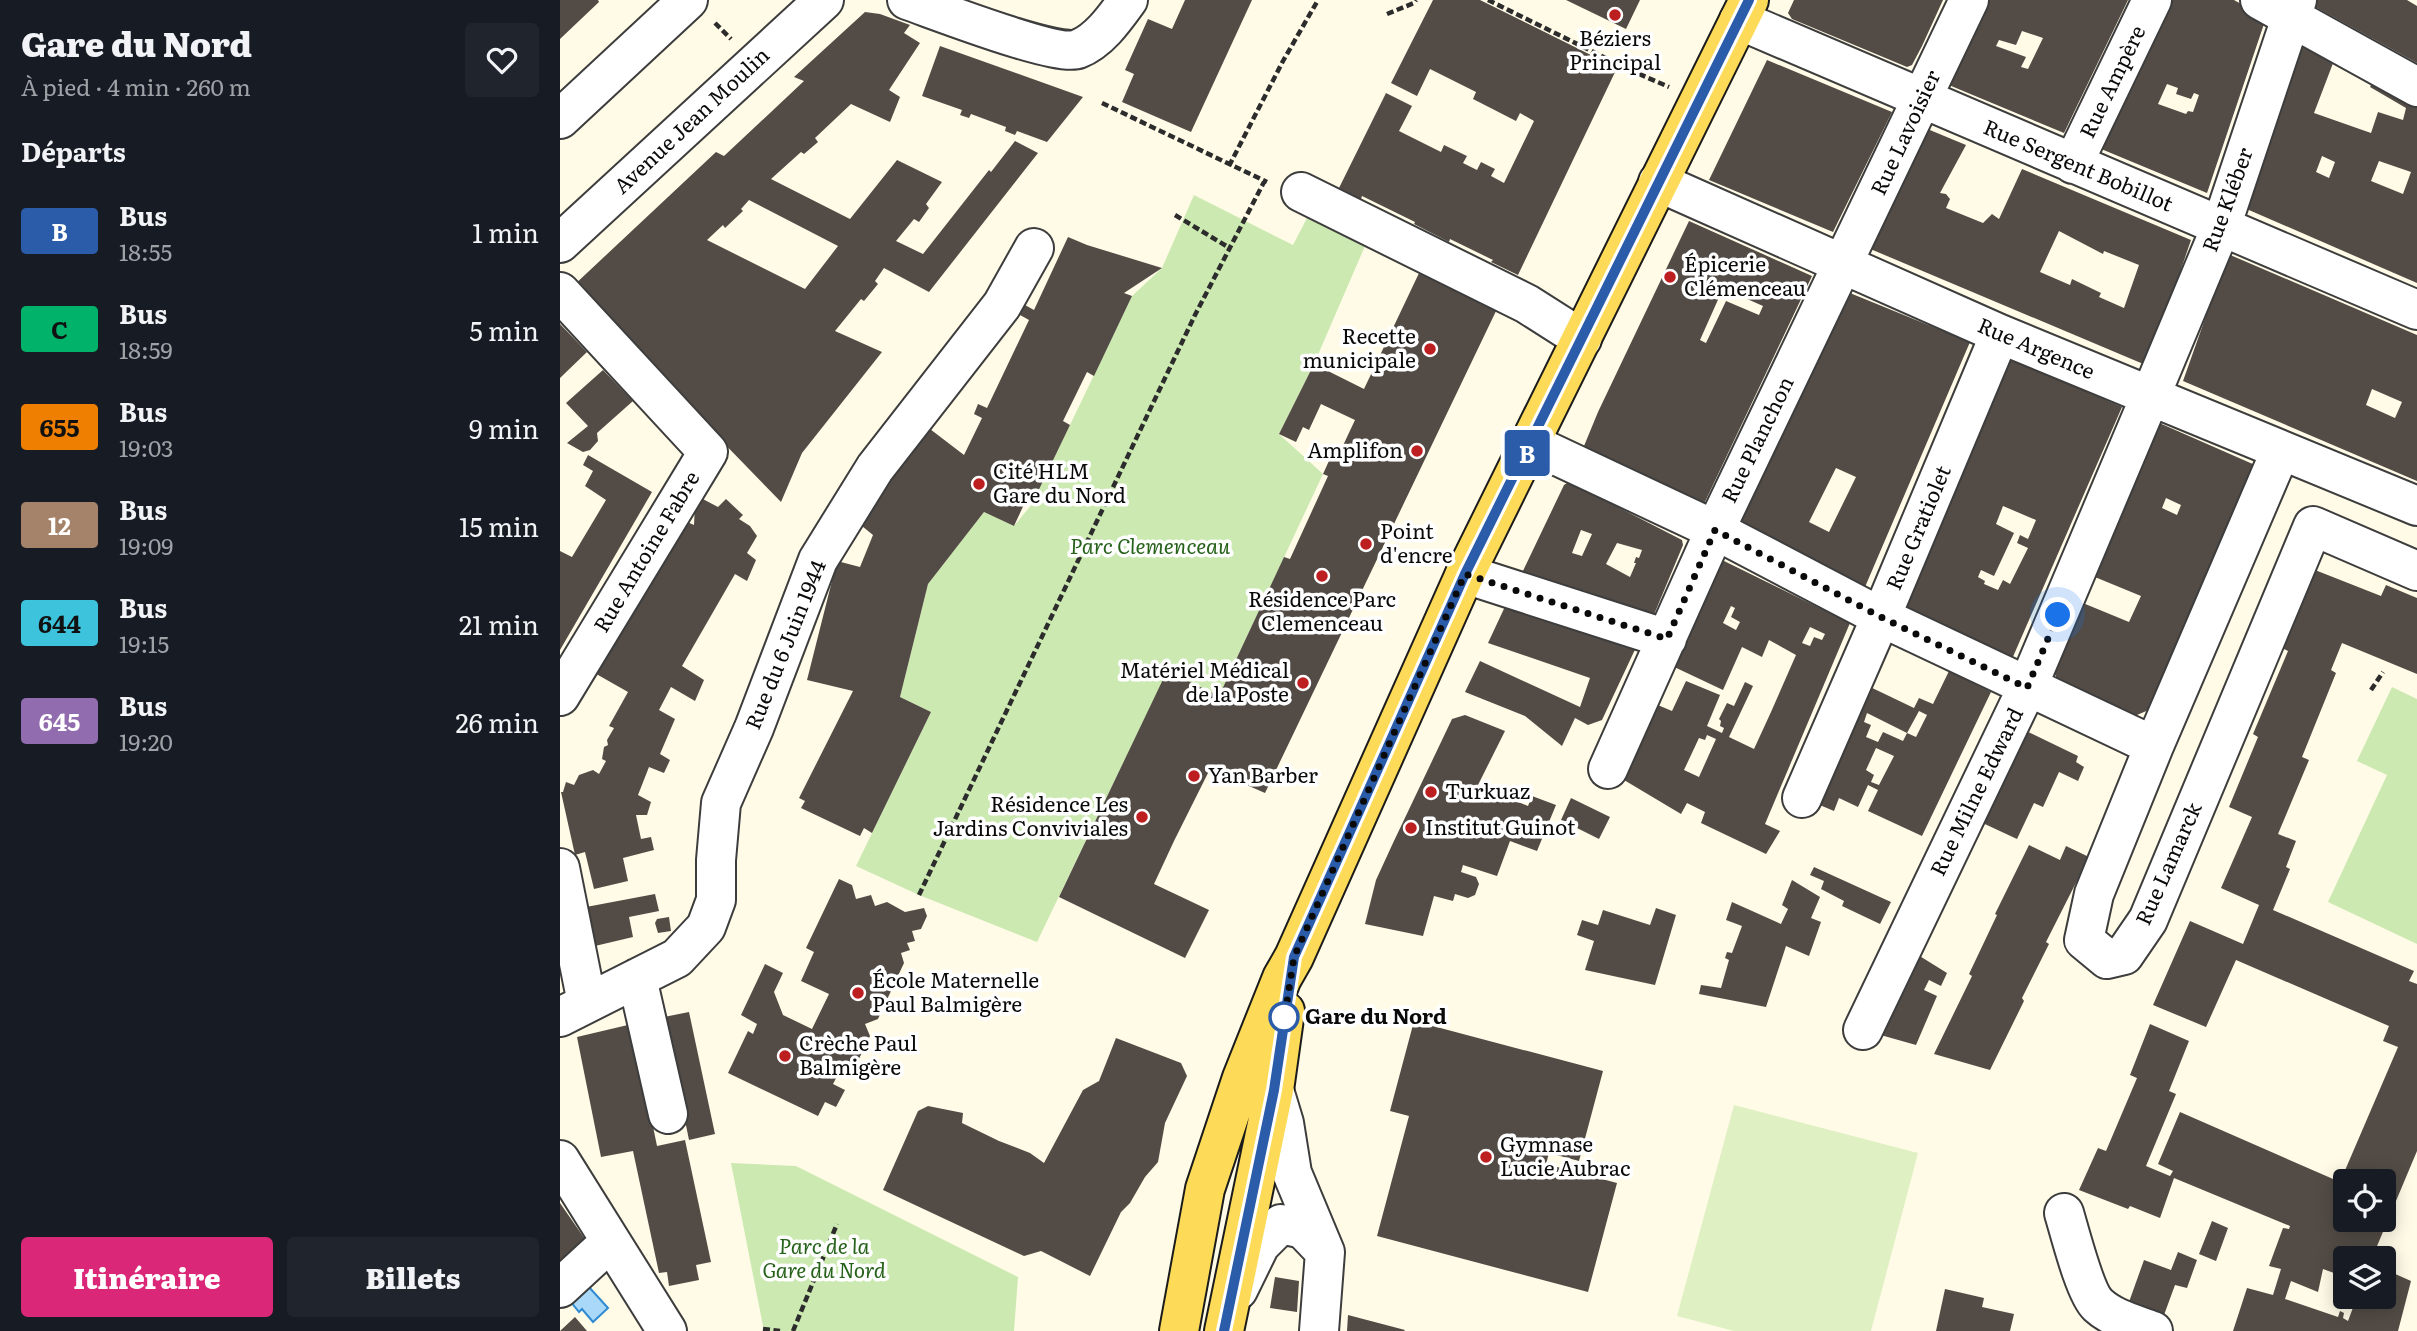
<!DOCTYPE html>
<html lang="fr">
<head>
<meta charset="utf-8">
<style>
  body { margin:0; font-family:Literata,serif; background:#20242c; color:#f1f3f6; height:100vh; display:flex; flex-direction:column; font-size:26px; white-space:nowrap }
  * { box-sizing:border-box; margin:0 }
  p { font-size:23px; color:#9ea1a6 }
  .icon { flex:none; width:38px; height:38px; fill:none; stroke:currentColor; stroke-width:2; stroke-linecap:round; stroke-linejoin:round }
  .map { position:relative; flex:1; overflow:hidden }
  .details { display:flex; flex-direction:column; background:#171b24; width:560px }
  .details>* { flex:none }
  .badge { padding:0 14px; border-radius:5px; font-size:24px; line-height:46px }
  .tools { position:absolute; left:1773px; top:1169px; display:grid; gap:14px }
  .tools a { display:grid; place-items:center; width:63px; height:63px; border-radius:7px; background:#171b24; box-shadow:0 4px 18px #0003; font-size:35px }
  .you { position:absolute; width:35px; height:35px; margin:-18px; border:5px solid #fff; border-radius:50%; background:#1a73e8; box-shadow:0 0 0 10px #1a73e833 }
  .map>.badge { position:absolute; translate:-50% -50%; box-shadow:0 0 0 4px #fff }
  h2 { padding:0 21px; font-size:26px; line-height:63px }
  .round { display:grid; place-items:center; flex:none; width:74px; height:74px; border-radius:7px; background:#20242c }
  .overview { display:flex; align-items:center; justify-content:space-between; height:119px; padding:0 21px }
  h1 { font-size:33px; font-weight:800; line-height:52px }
  .primary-button { display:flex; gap:14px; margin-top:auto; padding:14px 21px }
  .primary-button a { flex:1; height:80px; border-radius:7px; background:#db2777; color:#fff; font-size:28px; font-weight:800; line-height:80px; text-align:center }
  .primary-button a+a { background:#20242c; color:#f1f3f6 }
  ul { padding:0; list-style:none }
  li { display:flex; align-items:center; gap:21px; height:98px; padding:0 21px }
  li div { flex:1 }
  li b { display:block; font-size:26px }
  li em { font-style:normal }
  li .badge { min-width:77px; font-weight:700; text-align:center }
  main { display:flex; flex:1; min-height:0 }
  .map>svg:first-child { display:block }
  .green { fill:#cce9b1 }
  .pitch { fill:#dff0c3 }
  .water { fill:#aad8f8; stroke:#2f8ad1; stroke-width:2 }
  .building { fill:#534c46; fill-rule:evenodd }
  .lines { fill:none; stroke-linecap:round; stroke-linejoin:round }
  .minor-casing { stroke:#3d3d3d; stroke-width:42 }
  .major-casing { stroke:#1b1b1b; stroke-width:42 }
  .path { stroke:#2c2c2c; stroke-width:4.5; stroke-dasharray:7 3.5; stroke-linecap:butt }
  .minor { stroke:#fff; stroke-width:38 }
  .major { stroke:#fddb59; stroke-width:38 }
  .line-casing { stroke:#fff; stroke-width:16 }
  .line { stroke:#2a5caa; stroke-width:10 }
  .walk { stroke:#0a0a0a; stroke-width:7; stroke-dasharray:0 12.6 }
  .poi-dot { fill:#bd1f21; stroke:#fff; stroke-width:2.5 }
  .stop-dot { fill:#fff; stroke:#2a5caa; stroke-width:3.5 }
  .labels { text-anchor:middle; stroke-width:7; stroke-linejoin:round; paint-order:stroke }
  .poi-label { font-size:21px; fill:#0a0a0a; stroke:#fff; text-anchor:start }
  .street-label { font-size:21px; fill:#0a0a0a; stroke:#fff }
  .park-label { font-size:21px; font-style:italic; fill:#26621a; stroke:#fff }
  .stop-label { font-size:21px; font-weight:bold; fill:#0a0a0a; stroke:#fff; text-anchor:start }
</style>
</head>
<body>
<main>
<section class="details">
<div class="overview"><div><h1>Gare du Nord</h1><p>À pied · 4 min · 260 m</p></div><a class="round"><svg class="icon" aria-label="heart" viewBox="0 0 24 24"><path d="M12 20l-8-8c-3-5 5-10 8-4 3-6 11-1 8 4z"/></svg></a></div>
<h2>Départs</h2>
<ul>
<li><span class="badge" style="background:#2a5caa;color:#fff">B</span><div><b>Bus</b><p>18:55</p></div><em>1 min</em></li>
<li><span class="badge" style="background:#00b26a;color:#111">C</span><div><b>Bus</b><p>18:59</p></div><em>5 min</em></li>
<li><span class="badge" style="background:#ee7f00;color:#111">655</span><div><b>Bus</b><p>19:03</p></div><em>9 min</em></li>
<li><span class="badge" style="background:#a4836a;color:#fff">12</span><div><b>Bus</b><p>19:09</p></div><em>15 min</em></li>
<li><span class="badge" style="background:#3dc4dc;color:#111">644</span><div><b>Bus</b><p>19:15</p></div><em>21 min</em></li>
<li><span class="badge" style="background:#916caf;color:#fff">645</span><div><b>Bus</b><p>19:20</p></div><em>26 min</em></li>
</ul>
<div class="primary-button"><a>Itinéraire</a><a>Billets</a></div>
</section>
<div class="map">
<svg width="1857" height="1331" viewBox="0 0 1857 1331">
  <rect width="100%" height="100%" fill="#fffbe7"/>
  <path class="green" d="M634 195 733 245 747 218 805 246 754 364 719 434 763 474 659 696 607 672 477 942 359 895 296 866 371 712 340 697 368 584 424 512 454 526 472 504 572 296 602 268Z
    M1832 687 1857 699V944L1768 902 1827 775 1797 761Z
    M171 1163 236 1166 458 1277 454 1331H204Z"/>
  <path class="pitch" d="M1174 1105 1358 1153 1311 1331H1174L1117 1316Z"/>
  <path class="water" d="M28 1286 48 1308 33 1322 22 1309 19 1312 11 1302Z"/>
  <path class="building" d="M0 0H38L39 2 0 39Z
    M625 0H692L631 132 562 102 574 74 565 70 588 19 612 29Z
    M873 0H920L1057 68 958 275 931 262 933 260 890 239 889 242 854 224 855 222 802 196 801 199 779 188 826 93 852 106 839 131 881 152 884 145 907 156 903 163 917 170 921 162 935 169 931 176 944 183 974 121 960 113 956 121 913 99 916 92 870 69 857 96 831 83Z
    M1006 0H1080L1066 29Z
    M1234 0H1383L1362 46 1352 65 1347 67 1232 19 1228 13Z
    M1420 0H1568L1504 133 1384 83ZM1462 31 1483 38 1468 69 1461 67 1466 57 1436 46 1439 40 1456 45Z
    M1604 0H1674L1706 18 1647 193 1534 146ZM1607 84 1618 88 1616 94 1631 99 1634 93 1639 95 1633 112 1628 111 1626 114 1598 104Z
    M1752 0H1847L1857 6V63L1750 4Z
    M305 12 320 14 350 25 344 33 360 43 329 90 340 97 330 122 291 104 255 138 258 142 244 154 241 152 211 179 290 219 337 160 382 182 366 204 369 208 359 222 354 219 336 241 363 254 429 170 431 172 455 141 478 153 369 292 324 268 315 281 318 284 304 301 301 299 275 331 322 352 242 453 221 502 12 287 156 152 164 156 244 81 234 77ZM189 200 278 246 245 289 147 240 163 225 165 228 183 211 181 209Z
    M1739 42 1775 58 1754 113 1811 133 1818 112 1843 120 1846 108 1810 87 1813 81 1857 107V283L1682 207ZM1762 156 1775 162 1769 178 1756 172ZM1819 161 1851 172 1843 194 1811 181Z
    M380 46 523 97 487 142 457 131 455 135 445 131 446 127 411 114 409 118 400 115 402 110 362 96Z
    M1207 60 1332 112 1273 232 1149 180Z
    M1365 128 1406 145 1380 193 1386 194 1390 199 1386 208 1423 223 1432 214 1439 219 1462 169 1631 240 1588 366 1308 248ZM1499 231 1543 254 1544 251 1579 265 1564 308 1539 297 1541 293 1512 279 1510 285 1480 272Z
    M1129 221 1252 276 1143 506 1024 446 1038 412ZM1160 287 1203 306 1199 315 1166 301 1146 343 1140 340 1161 293Z
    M508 237 527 245 602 268 564 293 572 296 534 376 527 372 503 421 510 425 472 504 466 500 454 526 424 512 368 584 340 697 371 712 312 833 304 828 300 836 241 808 245 801 239 798 293 691 247 680 277 561 300 567 313 535 297 522 370 429 404 455 422 418 414 414 418 404 427 408 469 320 460 315 465 305 474 310Z
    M1668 254 1857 335V481L1623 381ZM1812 389 1842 402 1835 418 1806 405Z
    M860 271 937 309 705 793 650 769 614 841 594 884 649 910 625 958 499 897 607 671 659 696 724 557 730 559 768 476 763 474 773 452 779 454 795 420 761 404 749 430 743 427 736 442 719 434 754 364 804 389Z
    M1285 291 1410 342 1305 587 1177 523ZM1276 468 1296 477 1269 532 1249 522Z
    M0 324 27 352 0 378Z
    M1445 356 1562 407 1452 659 1340 604ZM1443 506 1476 520 1468 539 1460 535 1457 543 1468 548 1450 584 1443 580 1438 590 1424 584 1425 581 1418 577 1421 570 1434 576 1454 533 1436 524Z
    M43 370 73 401 37 433 38 441 30 450 23 452 7 443 28 426 6 403Z
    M1597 422 1695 465 1591 709 1570 718 1498 682 1491 664 1518 601 1569 622 1581 596 1530 575ZM1606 498 1621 505 1617 515 1602 508Z
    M28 455 92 492 0 650V551L12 557 46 500 25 486 33 471 23 465Z
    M1007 483 1013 484 1122 540 1123 545 1093 617 962 573 1004 485ZM1021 530 1032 534 1022 556 1012 553ZM1057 543 1082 550 1079 558 1076 557 1074 563H1076L1070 577 1046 564Z
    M139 497 158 507 166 499 183 515 179 519 190 526 197 536 187 553 196 560 187 581 175 574 122 666 144 680 135 701 111 687 99 710 115 719 100 754 110 760 104 773 89 767 78 795 91 802 87 815H76L81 839 91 837 94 850 63 858 68 881 34 889 25 852 15 855 1 792H3L6 782 14 785 19 775 33 770 39 774 46 761 42 759 44 747 48 745 47 740 54 728 49 726 68 692 31 671 125 521 134 525 135 505Z
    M1160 559 1290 623 1205 824 1220 831 1206 854 1141 823 1145 812 1127 803 1121 814 1059 777 1093 703 1112 711 1126 681 1160 695 1147 726 1162 733 1164 728 1160 726 1161 721 1159 719 1167 703 1174 706 1185 682 1193 686 1169 737 1194 749 1211 712 1236 655 1209 640 1202 657 1182 647 1163 690 1110 665ZM1171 606 1175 608 1171 617 1180 622 1176 630 1163 623ZM1250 627 1265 634 1262 640 1254 637 1250 646 1242 643ZM1147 735 1156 739 1139 777 1124 770 1139 738 1145 740Z
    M1755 570 1821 596 1826 585 1857 598V674L1782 643 1771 670 1776 673 1742 757 1749 760 1718 834 1736 841 1726 867 1730 869 1713 910 1854 971 1849 981 1857 984V1151L1812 1258H1785V1277L1763 1269 1758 1292 1731 1281 1725 1299 1778 1317 1780 1311 1784 1313 1783 1318 1788 1321 1797 1297H1824V1269L1851 1281 1838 1331H1673L1687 1288 1713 1295 1721 1269 1709 1266 1723 1228 1729 1229 1730 1226 1614 1178 1600 1218 1570 1206 1568 1209 1519 1190 1538 1148 1546 1151 1577 1078 1570 1075 1590 1024 1629 1041 1609 1091 1616 1094 1586 1166 1610 1176 1613 1171 1598 1164 1620 1112 1780 1182 1838 1047 1823 1041 1829 1026 1676 960 1646 1027 1593 1005 1630 921 1683 944 1699 905 1661 888 1692 817 1669 807 1698 737 1693 734 1728 651 1722 648ZM1785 1181H1824V1220H1785Z
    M949 598 1079 641 1042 720 1028 725 1015 718 1002 746 965 716 905 692 920 661 1020 707 1030 678 928 643Z
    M1389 671 1431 692 1362 836 1308 811 1318 790 1308 785 1298 807 1279 798 1274 811 1255 803 1306 685 1354 708 1359 698 1373 704ZM1359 711 1367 715 1356 737 1347 733 1343 741 1323 732 1318 742 1306 737 1311 725 1304 722 1307 713 1347 733ZM1316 748 1334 756 1319 785 1311 782 1314 775 1306 770Z
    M905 715 945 731 918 785 968 806 972 796 996 805 977 851 950 841 937 876 903 865 901 872 916 877 919 884 915 895 908 898 895 894 893 901 874 896 863 936 805 924 816 880 833 843 892 719Z
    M1458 727 1518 756 1516 762 1524 767 1518 781 1499 772 1483 807 1474 803 1457 839 1414 819Z
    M1011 798 1050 817 1039 839 1001 820Z
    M1469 845 1500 860 1506 846 1529 857 1486 942 1489 944 1462 998 1464 1001 1430 1070 1374 1054 1412 976 1409 974 1437 915 1435 914Z
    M1254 867 1331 902 1320 924 1282 906 1284 901 1261 889 1264 881 1250 875Z
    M279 879 292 885 296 899 311 895 315 906 327 902 345 912 364 908 367 916 361 929 352 931 355 941 347 943 350 950 341 953 344 963 318 1019 305 1024 310 1036 294 1069 284 1063 273 1084 285 1090 276 1107 265 1102 258 1116 168 1073 188 1031 193 1034 197 1024 181 1015 205 964 223 973 214 992 223 1015 252 1029 269 994 241 981 254 952 246 948Z
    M1232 880 1260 897 1251 918 1261 922 1249 956 1226 946 1206 1007 1139 994 1141 985 1161 988 1169 960 1165 958 1167 952 1172 953 1182 926 1166 920 1172 902 1221 924 1228 909 1222 905Z
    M95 894 99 911 69 917 73 937 35 946 26 907Z
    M1096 908 1116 915 1095 985 1025 970 1034 941 1017 935 1022 920 1038 925 1043 910 1090 925Z
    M109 917 111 931 98 933 95 923 97 919Z
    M1350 950 1387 973 1381 986 1369 980 1364 990 1377 996 1356 1045 1310 1032Z
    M129 1012 155 1134 129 1140 104 1017Z
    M854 1021 1043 1071 1019 1161 989 1153 986 1164 1057 1183 1028 1292 817 1236 849 1116 830 1111Z
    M72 1024 97 1146 125 1140 151 1262 136 1265 139 1280 109 1286 107 1272 99 1273 73 1151 41 1157 17 1037Z
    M556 1038 621 1063 627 1076 605 1123 598 1162 585 1177 570 1203 561 1212 530 1276 481 1251 464 1256 323 1190 358 1111 368 1106 403 1113 402 1123 439 1141 470 1153 484 1163 523 1090 539 1081Z
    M0 1203 27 1242 0 1271Z
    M1652 1221 1668 1228 1656 1261 1639 1254Z
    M1618 1252 1637 1260 1627 1288 1615 1285 1604 1315 1569 1302 1584 1260 1611 1270Z
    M715 1277 739 1281 737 1312 710 1308Z
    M1385 1289 1424 1298 1422 1307 1454 1314 1450 1331H1376Z
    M788 1315 845 1330 844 1331H787Z
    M15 1317 27 1331H0Z"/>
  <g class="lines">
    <g class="minor-casing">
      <path id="minor" d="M347 0C376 10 496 57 518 49 539 41 555 18 568 0
        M1700 0 1857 87
        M1179 20 1857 310
        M0 119 128 0
        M1513 164 1592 0
        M1098 182 1440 334 1857 506
        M741 192 967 304 1022 339
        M0 243 264 0
        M0 292 148 452 0 696
        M972 444 1155 530 1321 617 1594 746
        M1721 450 1594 746 1534 894 1524 940 1547 959 1564 955 1588 920 1753 526 1857 571
        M905 574 1107 639
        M1048 769 1155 530 1409 0
        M1242 798 1321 617 1440 334
        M0 868 27 1003
        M77 978 108 1114
        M0 1017 117 958 146 927 156 900V860L161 803 194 728 258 560 315 468 442 305 474 248
        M1303 1030 1467 688 1590 397 1661 227 1737 0
        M714 1090 724 1123 732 1173 765 1252 759 1331
        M0 1160 107 1331
        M1504 1213C1510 1233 1525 1293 1538 1305 1553 1319 1575 1324 1593 1331
        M0 1288 50 1242
        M678 1290 700 1245 721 1224 743 1229 765 1252"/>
    </g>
    <g class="major-casing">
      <path id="major" d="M619 1331 645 1189 682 1078 722 978 734 957 905 574 1189 0
        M664 1331 714 1090 725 1011"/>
    </g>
    <path class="path" d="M928 0 1070 70 1109 87
      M827 14 854 3 856 0
      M155 23 171 39
      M542 103 707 182
      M669 166 723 61 758 0
      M615 215 668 247
      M1811 690 1823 672
      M359 895 635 315 704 182
      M203 1329 220 1331
      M233 1331 277 1224"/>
    <use href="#minor" class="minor"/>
    <use href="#major" class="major"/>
  </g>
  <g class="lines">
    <g class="line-casing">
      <path id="line" d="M664 1331 714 1090 734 957 905 574 1189 0"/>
    </g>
    <use href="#line" class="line"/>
    <path class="walk" d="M724 1017V1021L734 957 905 574 1107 639 1155 530 1321 617 1467 688 1498 615"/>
  </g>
  <g class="poi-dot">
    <circle cx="1055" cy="15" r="7"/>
    <circle cx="1110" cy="277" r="7"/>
    <circle cx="870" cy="349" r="7"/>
    <circle cx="857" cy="451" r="7"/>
    <circle cx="419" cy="484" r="7"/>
    <circle cx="806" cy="544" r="7"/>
    <circle cx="762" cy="576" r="7"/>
    <circle cx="743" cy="683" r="7"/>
    <circle cx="634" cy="776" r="7"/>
    <circle cx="871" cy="792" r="7"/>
    <circle cx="582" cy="817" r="7"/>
    <circle cx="851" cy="828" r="7"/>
    <circle cx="298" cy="993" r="7"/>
    <circle cx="225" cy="1056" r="7"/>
    <circle cx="926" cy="1157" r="7"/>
  </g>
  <circle class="stop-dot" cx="724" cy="1017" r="14"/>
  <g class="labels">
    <g class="poi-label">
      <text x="1055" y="46" text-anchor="middle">Béziers<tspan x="1055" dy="24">Principal</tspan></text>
      <text x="1124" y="272">Épicerie<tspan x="1124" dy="24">Clémenceau</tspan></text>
      <text x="856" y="344" text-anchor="end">Recette<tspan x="856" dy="24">municipale</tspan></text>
      <text x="843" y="458" text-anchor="end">Amplifon</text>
      <text x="433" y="479">Cité HLM<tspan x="433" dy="24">Gare du Nord</tspan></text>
      <text x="820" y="539">Point<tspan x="820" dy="24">d'encre</tspan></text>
      <text x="762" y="607" text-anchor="middle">Résidence Parc<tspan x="762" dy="24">Clemenceau</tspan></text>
      <text x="729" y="678" text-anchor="end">Matériel Médical<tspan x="729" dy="24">de la Poste</tspan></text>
      <text x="648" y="783">Yan Barber</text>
      <text x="885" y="799">Turkuaz</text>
      <text x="568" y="812" text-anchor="end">Résidence Les<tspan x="568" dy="24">Jardins Conviviales</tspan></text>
      <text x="865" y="835">Institut Guinot</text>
      <text x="312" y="988">École Maternelle<tspan x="312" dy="24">Paul Balmigère</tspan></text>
      <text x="239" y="1051">Crèche Paul<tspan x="239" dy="24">Balmigère</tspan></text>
      <text x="940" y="1152">Gymnase<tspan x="940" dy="24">Lucie Aubrac</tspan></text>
    </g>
    <g class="street-label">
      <text transform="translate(1553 82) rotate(-64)" y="7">Rue Ampère</text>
      <text transform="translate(132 121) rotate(-43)" y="7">Avenue Jean Moulin</text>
      <text transform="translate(1346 133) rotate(-65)" y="7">Rue Lavoisier</text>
      <text transform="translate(1518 166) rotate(23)" y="7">Rue Sergent Bobillot</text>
      <text transform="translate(1668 200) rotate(-70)" y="7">Rue Kléber</text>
      <text transform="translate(1476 349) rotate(23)" y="7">Rue Argence</text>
      <text transform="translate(1198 440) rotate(-64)" y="7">Rue Planchon</text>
      <text transform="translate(1359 528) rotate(-67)" y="7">Rue Gratiolet</text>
      <text transform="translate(87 552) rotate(-59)" y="7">Rue Antoine Fabre</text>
      <text transform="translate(226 645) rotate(-68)" y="7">Rue du 6 Juin 1944</text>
      <text transform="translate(1417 792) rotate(-64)" y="7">Rue Milne Edward</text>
      <text transform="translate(1609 864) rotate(-66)" y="7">Rue Lamarck</text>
    </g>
    <g class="park-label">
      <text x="590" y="554">Parc Clemenceau</text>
      <text x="264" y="1254">Parc de la<tspan x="264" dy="24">Gare du Nord</tspan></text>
    </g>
    <g class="stop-label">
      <text x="745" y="1024">Gare du Nord</text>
    </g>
  </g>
</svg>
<div class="tools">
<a><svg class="icon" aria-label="locate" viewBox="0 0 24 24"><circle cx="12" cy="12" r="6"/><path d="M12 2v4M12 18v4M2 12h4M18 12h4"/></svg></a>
<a><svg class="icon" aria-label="layers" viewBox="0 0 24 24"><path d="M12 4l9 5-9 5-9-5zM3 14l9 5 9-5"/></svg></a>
</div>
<div class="you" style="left:1498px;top:615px"></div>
<b class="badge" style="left:967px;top:453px;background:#2a5caa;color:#fff">B</b>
</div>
</main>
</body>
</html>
